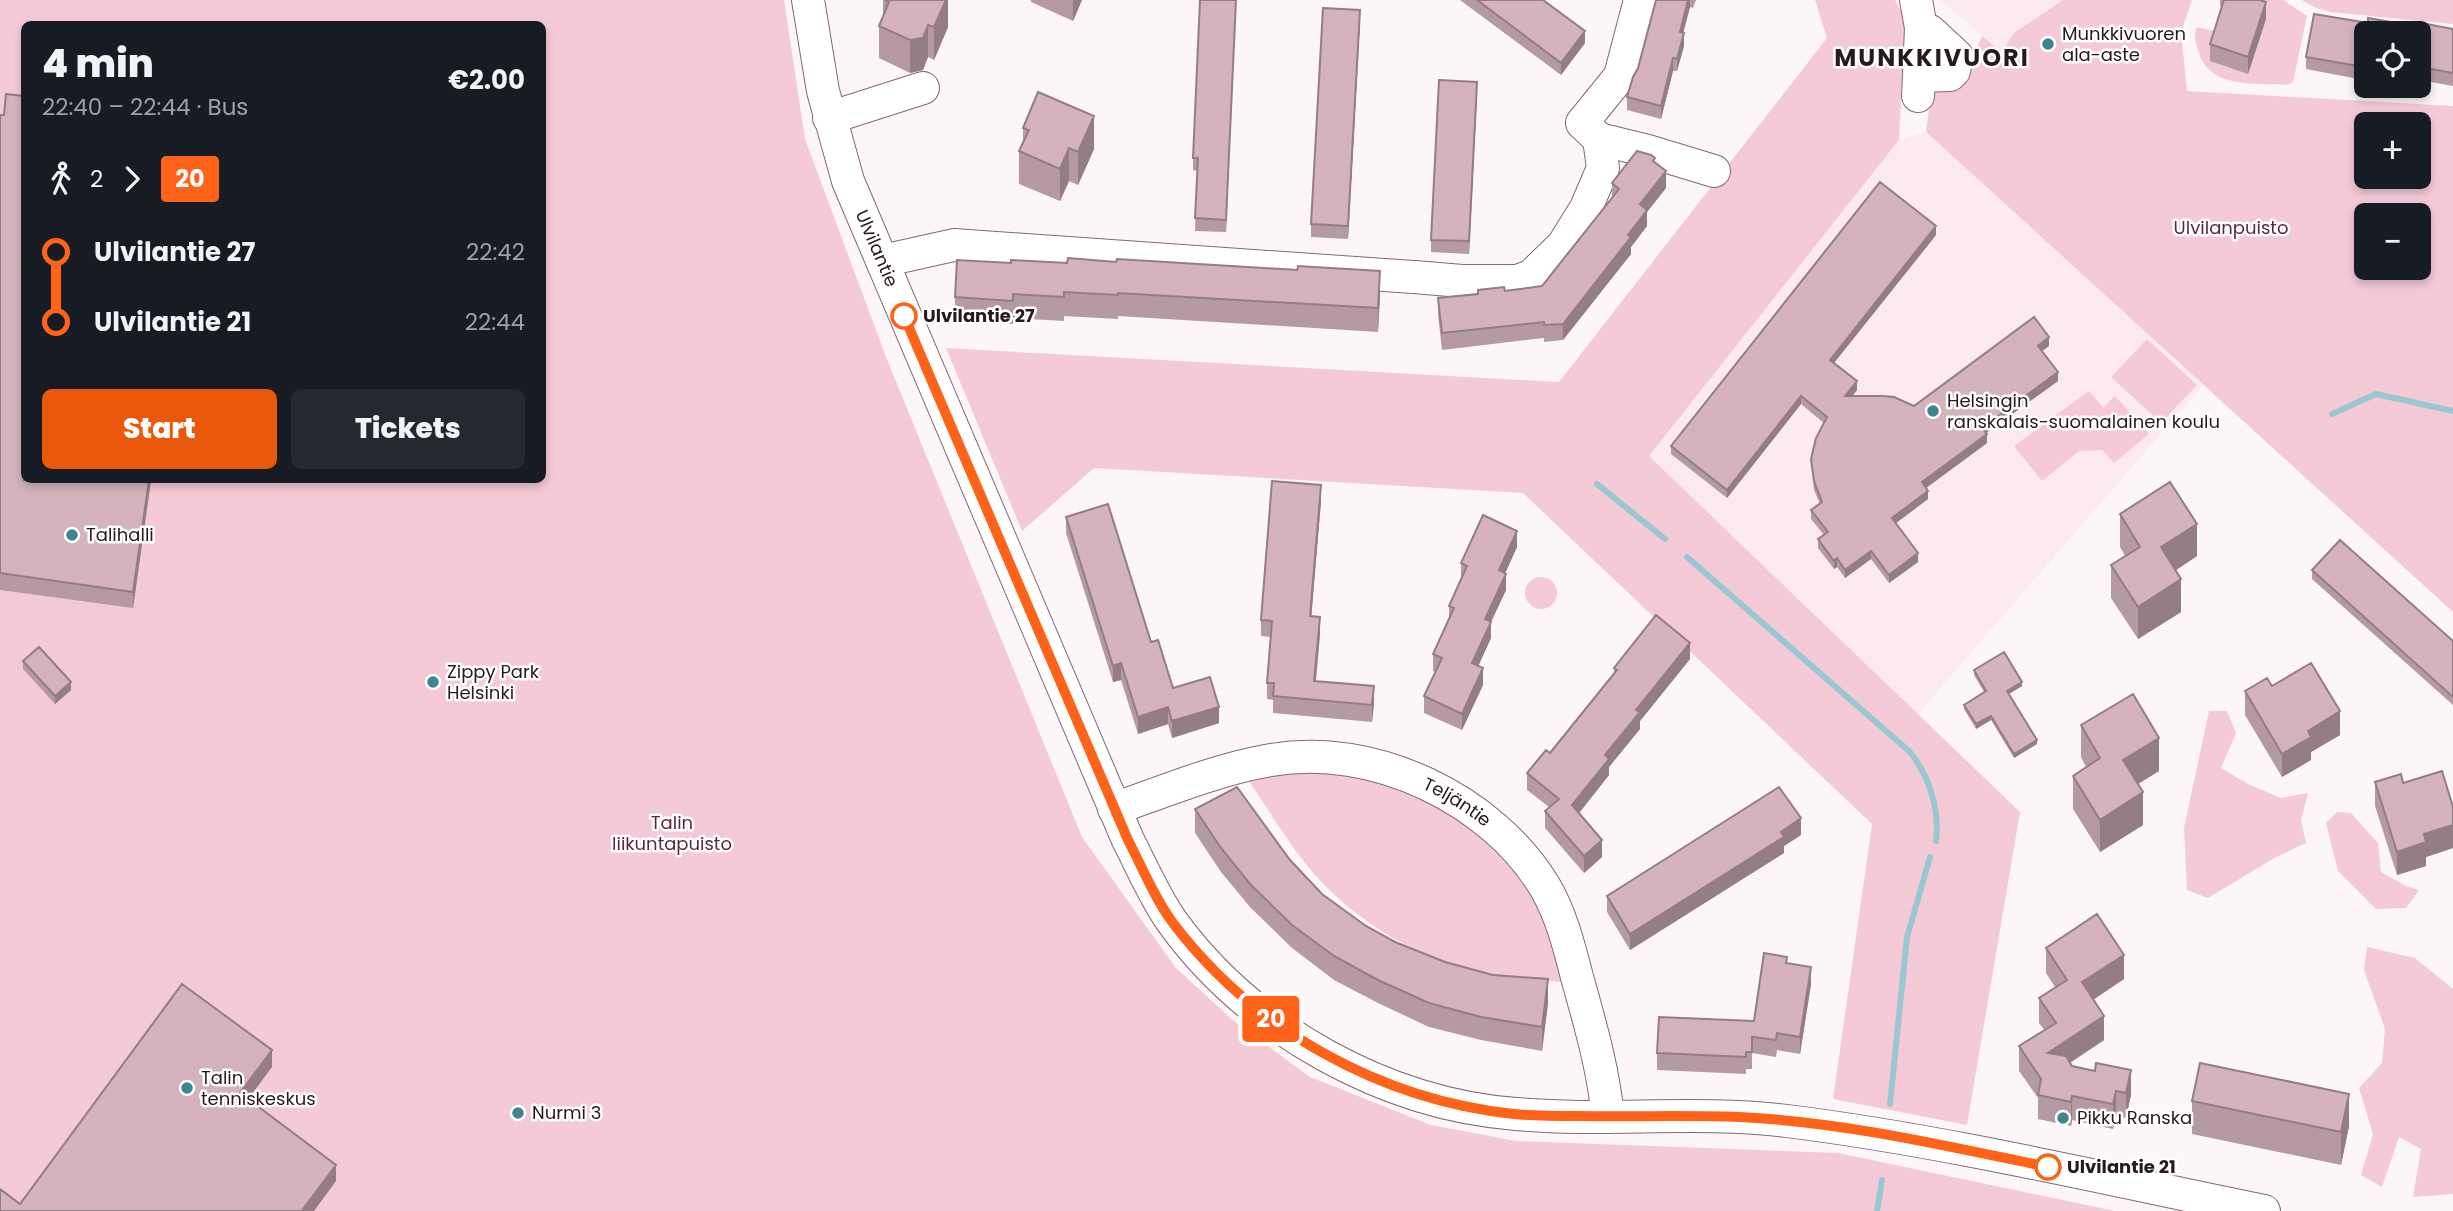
<!DOCTYPE html>
<html lang="en">
<head>
<meta charset="utf-8">
<style>
  body { margin:0; font-family:Poppins,sans-serif; background:#242831; color:#f1f3f6; height:100vh; display:flex; flex-direction:column; font-size:26px; white-space:nowrap }
  * { box-sizing:border-box; margin:0 }
  p { font-size:23px; color:#9ea1a6 }
  .icon { flex:none; width:38px; height:38px; fill:none; stroke:currentColor; stroke-width:2; stroke-linecap:round; stroke-linejoin:round }
  .map { position:relative; flex:1; overflow:hidden }
  .details { position:absolute; left:21px; top:21px; width:525px; height:462px; display:flex; flex-direction:column; background:#171b24; border-radius:10px; box-shadow:0 4px 10px #0003 }
  .details>* { flex:none }
  .badge { padding:0 14px; border-radius:5px; font-size:24px; line-height:46px }
  .fabs { position:absolute; left:2354px; top:21px; display:grid; gap:14px }
  .fabs a { display:grid; place-items:center; width:77px; height:77px; border-radius:10px; background:#171b24; box-shadow:0 4px 10px #0003; font-size:35px }
  .map>.badge { position:absolute; translate:-50% -50%; box-shadow:0 0 0 4px #fff }
  .legs { display:flex; align-items:center; gap:10px; height:77px; padding:0 21px; font-size:23px }
  .legs p { margin-inline-start:auto }
  .overview { display:flex; align-items:center; justify-content:space-between; height:119px; padding:0 21px }
  h1 { font-size:38px; font-weight:800; line-height:52px }
  .action { display:flex; gap:14px; margin-top:auto; padding:14px 21px }
  .action a { flex:1; height:80px; border-radius:10px; background:#ea580c; color:#fff; font-size:28px; font-weight:800; line-height:80px; text-align:center }
  .action a+a { background:#242831; color:#f1f3f6 }
  ul { padding:0 21px; list-style:none }
  li { display:flex; align-items:center; gap:24px; height:70px; font-size:26px }
  li i { display:grid; place-items:center; width:10px; height:100%; margin:0 9px; background:currentColor }
  li i::after { content:''; width:18px; height:18px; margin:-9px; border:5px solid; border-radius:50%; background:#171b24 }
  li p { margin-inline-start:auto }
  li:first-child i { background:linear-gradient(#0000 50%,currentColor 0) }
  li:last-child i { background:linear-gradient(currentColor 50%,#0000 0) }
  .map>svg:first-child { display:block }
  .built { fill:#fceaf0 }
  .green { fill:#f4cad7; fill-rule:evenodd }
  .lines { fill:none; stroke-linecap:round; stroke-linejoin:round }
  .stream { stroke:#99c7d2; stroke-width:6 }
  .minor-casing { stroke:#856771; stroke-width:34 }
  .minor { stroke:#fff; stroke-width:32 }
  .wall { fill:#b69aa3 }
  .shaded-wall { fill:#947d84 }
  .building { fill:#d4b3bd; stroke:#947d84; stroke-width:2 }
  .line-1-casing { stroke:#fff; stroke-width:16 }
  .line-1 { stroke:#ff6319; stroke-width:10 }
  .poi-dot { fill:#408492; stroke:#fff; stroke-width:2.5 }
  .stop-1-dot { fill:#fff; stroke:#ff6319; stroke-width:3.5 }
  .labels { text-anchor:middle; stroke-width:5; stroke-linejoin:round; paint-order:stroke }
  .poi-label { font-size:18px; fill:#261a1e; stroke:#fff; text-anchor:start }
  .park-label { font-size:18px; fill:#5c283d; stroke:#fff }
  .street-label { font-size:18px; fill:#261a1e; stroke:#fff }
  .stop-label { font-size:18px; font-weight:bold; fill:#261a1e; stroke:#fff; text-anchor:start }
  .district-label { font-size:24px; font-weight:bold; letter-spacing:2px; fill:#261a1e; stroke:#fff }
</style>
</head>
<body>
<div class="map">
<svg width="2453" height="1211" viewBox="0 0 2453 1211">
  <rect width="100%" height="100%" fill="#fdf6f8"/>
  <path class="built" d="M1940 0H2119L2002 52Z
    M1926 132 2203 385 1918 714 1649 456 1899 140Z"/>
  <path class="green" d="M0 0H784L805 139 886 357 1082 837 1176 968 1235 1022 1310 1077 1431 1125 1516 1141 1838 1153 2115 1211H0ZM24 24H542V480H24Z
    M1815 0H1895L1905 18 1899 140 1649 456 2020 812 1967 1125 1833 1099 1872 824 1523 493 1094 468 1022 531 946 348 1559 382 1827 38Z
    M2063 0H2192L2181 32 2187 91 2453 106V612L1926 132 1932 88 1959 90 1982 36 2002 52 2014 33ZM2366 124H2418V177H2366ZM2366 215H2418V268H2366Z
    M2265 0H2283L2307 16 2293 82 2287 85C2257 83 2210 89 2199 53 2196 43 2193 37 2197 27L2219 32 2260 16Z
    M2302 0H2453V24L2330 12 2314 7Z
    M2147 339 2197 385 2161 423 2111 377Z
    M2089 391 2103 408 2115 396 2149 434 2114 463 2102 450 2079 451 2042 481 2014 446Z
    M1525 593a16 16 0 1 1 32 0a16 16 0 1 1-32 0Z
    M2209 711H2227L2236 733 2221 768 2248 784 2281 798 2308 793 2301 820 2306 843 2276 857 2208 898 2187 890 2184 828Z
    M1301 768 1378 779 1448 808 1514 865 1544 914 1565 982C1545 981 1525 980 1506 978 1430 967 1352 923 1305 863 1284 836 1266 806 1247 778Z
    M2337 812 2351 813 2378 843 2381 872 2406 886 2419 890 2406 908 2376 909 2338 871 2326 823Z
    M2367 947 2415 958 2453 989V1194L2413 1197 2421 1149 2399 1137 2382 1187 2361 1175 2373 1134 2359 1088 2382 1063 2385 1029 2364 970Z"/>
  <g class="lines">
    <path class="stream" d="M2332 414 2376 394 2453 411
      M1597 484 1665 539
      M1687 557 1910 752C1929 776 1940 810 1936 841
      M1890 1104 1907 937 1930 857
      M1877 1211 1882 1180"/>
    <g class="minor-casing">
      <g id="minor">
        <path id="s1" d="M808 0 823 91 848 181 1128 840C1142 867 1155 898 1173 923 1251 1030 1385 1104 1516 1114 1606 1122 1697 1110 1787 1121 1947 1141 2106 1179 2264 1211"/>
        <path d="M1916 0 1921 28 1918 96"/>
        <path d="M1920 76 1950 75 1954 71 1957 56 1930 31 1921 28"/>
        <path d="M829 118 923 88"/>
        <path d="M1599 139 1648 151 1714 171"/>
        <path d="M882 261 954 245 1413 277"/>
        <path d="M1414 277 1462 281H1517L1531 276 1563 245 1586 208 1603 168 1599 139 1582 123 1620 76 1640 0"/>
        <path id="s2" d="M1114 809C1165 791 1218 769 1271 760 1373 742 1492 799 1545 887 1561 914 1569 946 1577 977 1590 1024 1603 1067 1608 1117"/>
      </g>
    </g>
    <use href="#minor" class="minor"/>
  </g>
  <path class="wall" d="M883 0H948V27L934 60 928 57 923 70 910 73 879 58V26L883 16Z
    M1031 0H1082L1073 21 1031 2Z
    M1200 0H1236L1226 232 1195 231 1197 171 1193 170V158Z
    M1460 0H1543L1585 43 1561 75Z
    M1656 0H1696L1693 8 1690 7 1683 33 1684 46 1677 71H1673L1661 119 1627 110V97L1638 68Z
    M2220 0H2265L2266 19 2248 74 2210 61V44L2222 7 2220 6Z
    M1360 22 1348 239 1311 237V224Z
    M2368 23 2425 28 2453 29V86L2420 80V83H2418V33H2366V74L2364 80 2306 69V57Z
    M1477 94 1469 254 1431 252V240Z
    M0 115 24 480H151L133 608 0 590Z
    M1023 128 1094 149 1078 185 1069 181 1060 201 1019 184V151L1023 143Z
    M1655 163 1666 188 1647 212V226L1631 247V254L1563 340 1544 342V338L1442 350 1438 315V298L1542 286 1612 198V183Z
    M1936 235 1834 363 1857 390 1852 396 1914 406 2049 346 2042 351 2058 381 1986 433 1987 443 1926 488 1928 499 1896 523 1918 562 1889 583 1871 559 1845 578 1837 567 1834 569 1818 548V539L1824 535 1811 519V510L1820 504 1814 490 1811 459 1824 423 1801 404 1727 498 1671 454V446Z
    M957 260 1380 295 1378 332 1118 316V319L1064 316V321L1013 318V324L955 321V297Z
    M1321 501 1311 616 1320 634 1316 681 1374 703 1372 722 1273 713V700L1267 699V683L1271 637 1261 636V620Z
    M2120 514 2197 556 2176 570 2181 612 2138 639 2111 598V565L2125 556 2120 547Z
    M1066 517 1151 642 1173 688 1219 723 1172 738 1168 724 1138 734 1121 680 1113 682 1066 533Z
    M1517 547 1505 573 1506 590 1491 622V638L1478 666 1483 685 1462 730 1424 713V696L1436 672 1433 671V654L1449 620V606L1461 580V563Z
    M2312 570 2453 641V705L2312 579Z
    M1690 659 1640 721V729L1609 767V775L1579 813 1602 857 1584 873 1545 828V811L1549 807 1527 790V773L1550 753 1614 674V668Z
    M23 661 71 690 55 704 23 669Z
    M1974 670 2022 686 2009 694 2037 744 2014 758 1991 720 1976 729 1964 709V705L1984 692 1974 675Z
    M2272 686 2340 735 2311 752V760L2282 777 2245 715V691Z
    M2081 725 2159 771 2138 784 2143 825 2100 852 2073 809V776L2086 767 2081 757Z
    M2375 782 2403 783 2453 807V848L2426 857V866L2397 875 2375 806Z
    M1195 809 1290 860 1322 894 1366 926 1395 942 1548 1003 1542 1051 1481 1040 1429 1027 1378 1003 1334 980 1292 948 1250 907 1221 872 1195 833Z
    M1801 835 1784 846V853L1630 950 1607 912V896Z
    M2046 948 2124 979 2093 1000 2104 1040 2070 1063 2072 1066 2131 1095 2126 1118 2116 1116 2113 1129 2072 1120 2071 1126 2038 1119V1098L2019 1071V1046L2045 1031 2039 1023V998L2055 987 2046 973Z
    M1787 963 1811 984 1800 1054 1777 1050 1776 1057 1752 1053V1069H1746V1074L1657 1070V1053L1754 1021Z
    M2192 1101 2349 1126 2341 1165 2192 1134Z"/>
  <path class="shaded-wall" d="M946 0H948V27L934 60V27Z
    M1073 0H1082L1073 21Z
    M1236 0 1226 232V220Z
    M1688 0H1690V7L1680 45V32Z
    M2266 2V19L2248 74V57Z
    M1360 10V22L1348 239V226Z
    M928 25V57L923 70 910 73V40Z
    M1585 31V43L1561 75V63Z
    M1684 33V46L1677 71V59Z
    M1673 58V71L1661 119V106Z
    M1477 82V94L1469 254V241Z
    M1094 116V149L1078 185V152Z
    M1069 148V181L1060 201V169Z
    M1666 171V188L1647 212V226L1631 247V254L1563 340V324L1628 235 1640 204Z
    M1936 226V235L1830 368V360Z
    M1380 271V295L1378 332V308Z
    M2049 337V346L2038 354V346Z
    M2058 372V381L1982 436V428Z
    M1857 381V390L1845 405V396Z
    M1801 396V404L1727 498V490Z
    M1987 434V443L1922 491V482Z
    M149 480H151L133 608V592Z
    M1321 485V501L1310 633V616Z
    M1928 491V499L1892 526V518Z
    M2197 524V556L2161 580V547Z
    M1517 531V547L1499 587V570Z
    M1871 551V559L1845 578V570Z
    M1918 553V562L1889 583V575Z
    M1837 558V567L1834 569V561Z
    M1506 574V590L1491 622V638L1472 680V663L1485 619Z
    M2181 579V612L2138 639V607Z
    M1320 617V634L1314 698V681Z
    M1690 643V659L1640 721V729L1609 767V775L1572 822V805L1636 710Z
    M1121 663V680L1113 682V666Z
    M1483 668V685L1462 730V714Z
    M71 682V690L55 704V696Z
    M2022 682V686L2007 695V691Z
    M1374 686V703L1372 722V705Z
    M1168 707V724L1138 734V717Z
    M1219 707V723L1172 738V721Z
    M2340 711V735L2311 752V760L2282 777V754L2308 731Z
    M1991 716V720L1976 729V724Z
    M2159 738V771L2123 793V760Z
    M2037 740V744L2014 758V754Z
    M2143 792V825L2100 852V820Z
    M1801 818V835L1784 846V853L1630 950V934Z
    M2453 825V848L2426 857V866L2397 875V852L2424 834Z
    M1602 840V857L1584 873V856Z
    M2124 955V979L2082 1007V982Z
    M1811 967V984L1800 1054V1037Z
    M1548 979V1003L1542 1051V1027Z
    M2104 1016V1040L2048 1077V1053Z
    M272 1050V1067L240 1110V1093Z
    M2131 1070V1095L2126 1118V1093Z
    M2116 1091V1116L2113 1129V1104Z
    M2349 1094V1126L2341 1165V1132Z
    M2072 1096V1120L2071 1126V1102Z
    M336 1165V1181L314 1211H303V1209Z"/>
  <path class="building" d="M885 0H946L934 27 928 25 923 38 910 40 879 26 889 2Z
    M1200 0H1236L1226 220 1195 218 1198 158H1193Z
    M1477 0H1543L1585 31 1561 63Z
    M1656 0H1688L1680 32 1684 33 1677 59 1673 58 1661 106 1627 97 1633 77 1638 68Z
    M2224 0H2260L2266 2 2248 57 2210 44Z
    M1323 8 1360 10 1348 226 1311 224Z
    M2314 14 2368 23V18L2425 28 2426 24 2453 29V73L2420 67V71H2418V33H2366V61L2364 67 2306 57Z
    M1439 80 1477 82 1469 241 1431 240Z
    M1038 92 1094 116 1078 152 1069 148 1060 169 1019 151 1029 130 1023 128Z
    M6 94 24 96V480H149L133 592 0 573V115H4Z
    M1637 151 1651 155 1655 158 1653 161 1666 171 1640 204 1647 210 1628 235 1631 237 1563 324 1544 325V322L1442 333 1438 298 1478 294V290L1504 287 1505 291 1542 286 1619 189 1612 183Z
    M1880 182 1936 226 1830 360 1857 381 1845 396H1883L1894 397 1914 406 2034 317 2049 337 2038 346 2058 372 1982 428 1987 434 1922 482 1928 491 1892 518 1918 553 1889 575 1871 551 1845 570 1837 558 1834 561 1818 539 1828 532 1811 510 1822 502 1814 481 1811 459 1816 438 1827 417 1801 396 1727 490 1671 446Z
    M1068 258 1116 262 1117 259 1297 270 1298 266 1380 271 1378 308 1118 293V295L1064 292V297L1013 294V301L955 297 957 260 1011 263V260L1067 263Z
    M1272 481 1321 485 1310 616 1320 617 1314 681 1374 686 1372 705 1273 696 1274 683H1267L1272 621 1261 620Z
    M2170 482 2197 524 2161 547 2181 579 2138 607 2111 565 2140 547 2120 514Z
    M1108 504 1151 642 1158 640 1173 688 1210 677 1219 707 1172 721 1168 707 1138 717 1121 663 1113 666 1066 517Z
    M1483 515 1517 531 1499 570 1506 574 1485 619 1491 622 1472 663 1483 668 1462 714 1424 696 1442 658 1433 654 1454 608 1449 606 1467 566 1461 563Z
    M2340 540 2453 641V697L2312 570Z
    M1656 615 1690 643 1636 710 1640 712 1605 755 1609 759 1572 805 1602 840 1584 856 1545 811 1559 799 1527 773 1546 750 1550 753 1617 670 1614 668Z
    M39 647 71 682 55 696 23 661Z
    M2004 652 2022 682 2007 691 2037 740 2014 754 1991 716 1976 724 1964 705 1986 691 1974 670Z
    M2311 663 2340 711 2308 731 2311 737 2282 754 2245 691 2267 678 2272 686Z
    M2133 694 2159 738 2123 760 2143 792 2100 820 2073 776 2100 758 2081 725Z
    M2442 771 2453 807V825L2424 834 2426 842 2397 852 2375 782 2401 774 2403 783Z
    M1237 787 1290 860 1322 894 1366 926 1395 942 1445 962 1493 975 1548 979 1542 1027 1481 1017 1429 1003 1378 980 1334 956 1292 925 1250 884 1221 848 1195 809Z
    M1779 787 1801 818 1781 832 1784 837 1630 934 1607 896Z
    M2097 914 2124 955 2082 982 2104 1016 2048 1053 2066 1056 2072 1066 2095 1071 2096 1063 2131 1070 2126 1093 2116 1091 2113 1104 2072 1096 2071 1102 2038 1095 2041 1079 2019 1046 2056 1023 2039 998 2067 980 2046 948Z
    M1764 953 1787 957 1786 963 1811 967 1800 1037 1777 1033 1776 1040 1752 1037V1052H1746V1057L1657 1053 1659 1017 1754 1021Z
    M182 984 272 1050 240 1093 336 1165 303 1209 306 1211H0V1189L20 1204Z
    M2200 1063 2349 1094 2341 1132 2192 1101Z"/>
  <g class="lines">
    <g class="line-1-casing">
      <path id="line-1" d="M904 316 1128 840C1142 867 1155 899 1173 923 1254 1030 1381 1100 1514 1114 1534 1116 1556 1116 1577 1116 1631 1117 1686 1115 1740 1117 1844 1122 1947 1146 2048 1167"/>
    </g>
    <use href="#line-1" class="line-1"/>
  </g>
  <g class="poi-dot">
    <circle cx="2048" cy="44" r="7"/>
    <circle cx="1933" cy="411" r="7"/>
    <circle cx="72" cy="535" r="7"/>
    <circle cx="433" cy="682" r="7"/>
    <circle cx="187" cy="1088" r="7"/>
    <circle cx="518" cy="1113" r="7"/>
    <circle cx="2063" cy="1118" r="7"/>
  </g>
  <g class="stop-1-dot">
    <circle cx="904" cy="316" r="12"/>
    <circle cx="2048" cy="1167" r="12"/>
  </g>
  <g class="labels">
    <g class="poi-label">
      <text x="2062" y="40">Munkkivuoren<tspan x="2062" dy="21">ala-aste</tspan></text>
      <text x="1947" y="407">Helsingin<tspan x="1947" dy="21">ranskalais-suomalainen koulu</tspan></text>
      <text x="86" y="541">Talihalli</text>
      <text x="447" y="678">Zippy Park<tspan x="447" dy="21">Helsinki</tspan></text>
      <text x="201" y="1084">Talin<tspan x="201" dy="21">tenniskeskus</tspan></text>
      <text x="532" y="1119">Nurmi 3</text>
      <text x="2077" y="1124">Pikku Ranska</text>
    </g>
    <g class="park-label">
      <text x="2231" y="234">Ulvilanpuisto</text>
      <text x="672" y="829">Talin<tspan x="672" dy="21">liikuntapuisto</tspan></text>
    </g>
    <g class="street-label">
      <text dy="6" stroke="none"><textPath href="#s1" startOffset="259">Ulvilantie</textPath></text>
      <text dy="6" stroke="none"><textPath href="#s2" startOffset="360">Teljäntie</textPath></text>
    </g>
    <g class="stop-label">
      <text x="923" y="322">Ulvilantie 27</text>
      <text x="2067" y="1173">Ulvilantie 21</text>
    </g>
    <g class="district-label">
      <text x="1932" y="66">MUNKKIVUORI</text>
    </g>
  </g>
</svg>
<div class="fabs">
<a><svg class="icon" aria-label="locate" viewBox="0 0 24 24"><circle cx="12" cy="12" r="6"/><path d="M12 2v4M12 18v4M2 12h4M18 12h4"/></svg></a>
<a>+</a>
<a>−</a>
</div>
<b class="badge" style="left:1271px;top:1019px;background:#ff6319;color:#fff">20</b>
<section class="details">
<div class="overview"><div><h1>4 min</h1><p>22:40 – 22:44 · Bus</p></div><b>€2.00</b></div>
<div class="legs"><svg class="icon" aria-label="walk" viewBox="0 0 24 24"><circle cx="13" cy="4" r="2"/><path d="M13 8l-2 6 4 7M11 14l-3 7M7 12l3-4h3l4 4"/></svg>2<svg class="icon" aria-label="forward" viewBox="0 0 24 24"><path d="M9 5l7 7-7 7"/></svg><b class="badge" style="background:#ff6319;color:#fff">20</b></div>
<ul>
<li><i style="color:#ff6319"></i><b>Ulvilantie 27</b><p>22:42</p></li>
<li><i style="color:#ff6319"></i><b>Ulvilantie 21</b><p>22:44</p></li>
</ul>
<div class="action"><a>Start</a><a>Tickets</a></div>
</section>
</div>
</body>
</html>
